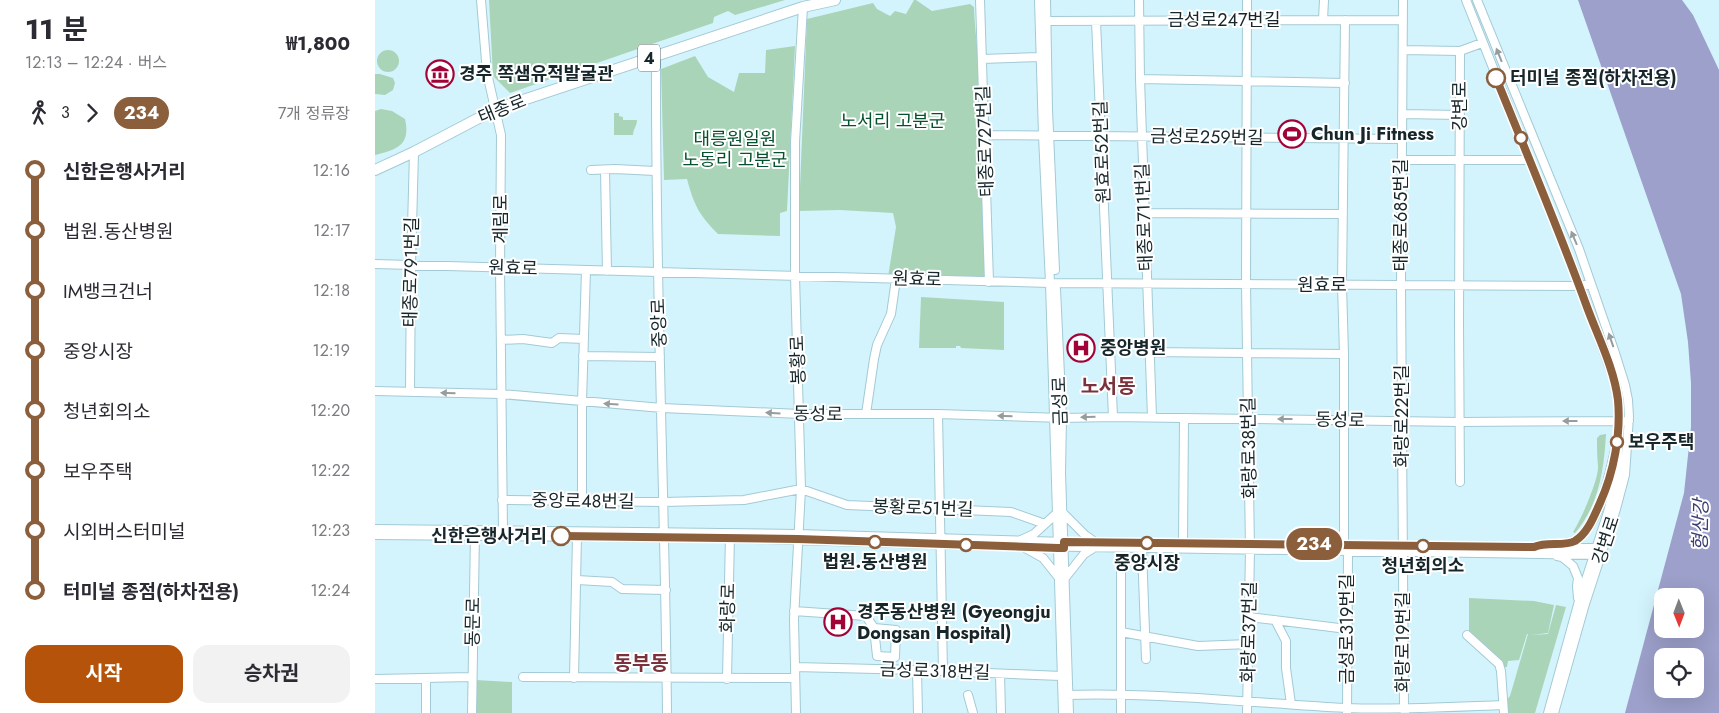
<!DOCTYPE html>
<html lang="ko">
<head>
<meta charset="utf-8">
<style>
  body { margin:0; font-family:Jost,"Noto Sans KR",sans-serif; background:#f2f2f3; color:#2b2b33; height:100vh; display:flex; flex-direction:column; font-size:19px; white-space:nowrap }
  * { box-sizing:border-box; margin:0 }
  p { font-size:16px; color:#7c7c81 }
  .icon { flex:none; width:28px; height:28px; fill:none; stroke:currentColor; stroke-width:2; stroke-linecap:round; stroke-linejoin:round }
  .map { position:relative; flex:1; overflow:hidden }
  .drawer { display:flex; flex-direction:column; background:#fff; width:375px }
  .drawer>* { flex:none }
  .badge { padding:0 10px; border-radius:16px; font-size:18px; line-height:32px }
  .needle { width:32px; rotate:179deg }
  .controls { position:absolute; left:1279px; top:588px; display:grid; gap:10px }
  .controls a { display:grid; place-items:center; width:50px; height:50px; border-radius:10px; background:#fff; box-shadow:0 5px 20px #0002; font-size:25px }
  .map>.badge { position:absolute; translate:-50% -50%; box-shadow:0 0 0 2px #fff }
  .legs { display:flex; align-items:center; gap:8px; height:55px; padding:0 25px; font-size:16px }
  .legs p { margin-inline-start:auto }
  .headline { display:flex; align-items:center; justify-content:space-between; height:85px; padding:0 25px }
  h1 { font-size:28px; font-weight:700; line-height:38px }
  .primary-button { display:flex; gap:10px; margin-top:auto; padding:10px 25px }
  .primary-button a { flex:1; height:58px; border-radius:15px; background:#b45309; color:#fff; font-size:20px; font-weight:700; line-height:58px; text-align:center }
  .primary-button a+a { background:#f2f2f3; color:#2b2b33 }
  ul { padding:0 25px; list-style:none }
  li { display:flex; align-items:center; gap:18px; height:60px; font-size:19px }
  li i { display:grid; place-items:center; width:8px; height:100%; margin:0 6px; background:currentColor }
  li i::after { content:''; width:12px; height:12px; margin:-6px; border:4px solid; border-radius:50%; background:#fff }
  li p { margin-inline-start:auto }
  li:first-child i { background:linear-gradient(#0000 50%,currentColor 0) }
  li:last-child i { background:linear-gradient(currentColor 50%,#0000 0) }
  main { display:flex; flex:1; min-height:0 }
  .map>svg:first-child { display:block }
  .green { fill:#aad4b7 }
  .water { fill:#9ca0ca; fill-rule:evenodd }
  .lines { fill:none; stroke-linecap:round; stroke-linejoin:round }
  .minor-casing { stroke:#a3cad5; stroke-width:10 }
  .major-casing { stroke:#a3cad5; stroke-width:12 }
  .minor { stroke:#fff; stroke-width:8 }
  .major { stroke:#fff; stroke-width:10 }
  .oneway { fill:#969d9f }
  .line-1-casing { stroke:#fff; stroke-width:11 }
  .line-1 { stroke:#8b5e3c; stroke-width:8 }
  .stop-1-dot { fill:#fff; stroke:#8b5e3c; stroke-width:2.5 }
  .labels { text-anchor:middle; stroke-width:4; stroke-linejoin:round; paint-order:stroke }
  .shield { fill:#fff; stroke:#5c676a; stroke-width:1 }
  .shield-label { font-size:16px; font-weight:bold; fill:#16262a }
  .street-label { font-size:18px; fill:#16262a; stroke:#fff }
  .poi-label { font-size:18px; font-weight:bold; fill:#16262a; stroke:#fff; text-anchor:start }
  .stop-label { font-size:18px; font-weight:bold; fill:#16262a; stroke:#fff }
  .park-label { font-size:18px; fill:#06512d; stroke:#fff }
  .water-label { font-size:19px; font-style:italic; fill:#3c3d74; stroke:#fff }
  .quarter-label { font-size:20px; font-weight:bold; fill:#7a333c; stroke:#fff }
</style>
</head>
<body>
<main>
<section class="drawer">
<div class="headline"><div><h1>11 분</h1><p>12:13 – 12:24 · 버스</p></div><b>₩1,800</b></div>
<div class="legs"><svg class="icon" aria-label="walk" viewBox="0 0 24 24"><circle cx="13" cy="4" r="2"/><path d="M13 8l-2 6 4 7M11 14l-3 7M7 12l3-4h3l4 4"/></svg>3<svg class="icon" aria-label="forward" viewBox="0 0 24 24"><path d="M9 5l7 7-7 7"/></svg><b class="badge" style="background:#8b5e3c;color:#fff">234</b><p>7개 정류장</p></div>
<ul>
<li><i style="color:#8b5e3c"></i><b>신한은행사거리</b><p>12:16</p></li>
<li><i style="color:#8b5e3c"></i><span>법원.동산병원</span><p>12:17</p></li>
<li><i style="color:#8b5e3c"></i><span>IM뱅크건너</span><p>12:18</p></li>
<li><i style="color:#8b5e3c"></i><span>중앙시장</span><p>12:19</p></li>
<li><i style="color:#8b5e3c"></i><span>청년회의소</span><p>12:20</p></li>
<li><i style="color:#8b5e3c"></i><span>보우주택</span><p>12:22</p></li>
<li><i style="color:#8b5e3c"></i><span>시외버스터미널</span><p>12:23</p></li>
<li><i style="color:#8b5e3c"></i><b>터미널 종점(하차전용)</b><p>12:24</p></li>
</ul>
<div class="primary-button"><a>시작</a><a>승차권</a></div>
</section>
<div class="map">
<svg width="1344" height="713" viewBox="0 0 1344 713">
  <rect width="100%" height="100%" fill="#d4f4fd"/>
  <path class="green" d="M114 0H410L360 15 353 11 339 17 338 23 135 93 118 76Z
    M539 0H541L557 11 595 4 599 7C600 39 606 70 607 102 610 161 609 220 609 278L513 277 521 227 518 213 465 210 424 211 432 19 498 3 502 9 515 16 520 11 531 14Z
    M420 46 412 211 405 213V236L343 234C324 215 319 205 312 179L289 180 286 69 320 56 333 77 359 92 364 73H390L391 50Z
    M2 61a11 11 0 1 1 22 0a11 11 0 1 1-22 0Z
    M0 74H5L18 78 20 83 18 90 10 95 0 94Z
    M6 109 17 111 30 119C36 145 22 150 0 155V111Z
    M239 113H244V116L248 117V120H262C262 126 258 129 258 135H239Z
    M546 297 629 302V350L586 348 585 346H581V348H544Z
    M1231 434C1229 470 1224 505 1200 533L1198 532C1206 520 1224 479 1223 466 1222 457 1222 448 1222 438L1225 435Z
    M1094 598 1159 601 1179 605 1173 633 1156 635 1173 634 1181 605 1191 607 1160 713H1132L1130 702 1135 696 1153 634H1152L1144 660 1133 661 1132 667H1127C1121 655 1107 640 1094 634Z
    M101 680 137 682V713H101Z"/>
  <path class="water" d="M1203 0H1307L1318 15 1344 70V713H1250L1309 493 1316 427V383L1313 342 1306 294ZM1288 596H1320V629H1288ZM1288 656H1320V689H1288Z"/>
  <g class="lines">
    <g class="minor-casing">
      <path id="minor" d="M106 0 112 73 126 135 125 268 128 531
        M605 0 614 282
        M664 0 668 136 675 283 688 713
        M671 0 673 110 680 270
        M764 0 765 79 777 417
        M1028 0 1026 286 1029 709 1030 713
        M1091 0 1205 286 1239 379 1243 399 1244 421 1243 473 1233 512 1204 601 1173 713
        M1102 0 1204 249 1239 350 1250 385 1253 400 1254 417 1250 475 1241 509 1210 604 1179 713
        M948 20 949 0
        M671 21 1028 20
        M721 21 738 417
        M1028 50 1085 51 1107 43
        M1085 51 1084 324 1085 482
        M281 55C280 275 290 494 292 713
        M607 59 665 57
        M765 79 970 83
        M1027 114 1085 115
        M610 135 1027 139
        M1027 160H1155
        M216 170 240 169 280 171
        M230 170 232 271
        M769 213 968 214
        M0 264 675 283 1205 286 1216 284
        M681 289 687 418 686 473 694 713
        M126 340 148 339 177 343 184 338 209 339
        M774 352 969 354
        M208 356 285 357
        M0 391 126 394 287 408 425 414H563L687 418 738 417 1085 422 1254 421
        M35 392 36 265 39 152
        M491 414 499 359 502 345 516 314 521 279
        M563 414 568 671
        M127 500 288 502 369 500 426 489 472 505 636 512 670 524
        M207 501V402L211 270
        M687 512 710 535 720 542
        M0 529 423 534 724 543 1228 548
        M0 535 349 538 620 546
        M646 540 659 534 682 513
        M808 543 809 418
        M969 544V354L967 285 970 20
        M1186 544C1190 543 1197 542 1201 540 1226 522 1233 478 1240 450
        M647 546 1226 555
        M650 548 668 558 684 578
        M767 549 771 659
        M1182 556 1187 557 1198 566 1203 578 1202 586 1203 598
        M690 578 709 554 717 549
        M202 580 237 582 247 589 291 590
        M419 611 491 616 499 628 521 630 520 657 502 656 499 628
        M874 617 972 629
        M900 620 911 641V668L916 704
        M746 632 823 646 874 644
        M1092 635 1124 664 1126 671 1129 713
        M420 667 542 670 686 676
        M542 670 543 713
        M625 674 626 713
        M148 677 420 678
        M199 678 202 536
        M0 679 97 677
        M352 679 355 534
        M593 695 598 713
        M690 695C784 692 878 703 971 708 1023 710 1076 707 1128 705
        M51 713V679
        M97 713 100 533
        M421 713 419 619 426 489 420 276V142L428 7
        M746 713V549
        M872 713 875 550 871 285 872 0
        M972 713 973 551"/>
    </g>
    <g class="major-casing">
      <path id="major" d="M0 170 39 152 121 109 428 7 460 0"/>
    </g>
    <use href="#minor" class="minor"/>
    <use href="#major" class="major"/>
  </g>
  <defs><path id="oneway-solid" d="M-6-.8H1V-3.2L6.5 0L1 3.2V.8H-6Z" transform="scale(1.25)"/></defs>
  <g class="oneway">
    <use href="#oneway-solid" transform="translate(1124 55) rotate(-112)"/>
    <use href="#oneway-solid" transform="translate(1199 238) rotate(-113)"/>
    <use href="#oneway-solid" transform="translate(1236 340) rotate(-109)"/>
    <use href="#oneway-solid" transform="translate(73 393) rotate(-178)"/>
    <use href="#oneway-solid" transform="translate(236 404) rotate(-176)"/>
    <use href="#oneway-solid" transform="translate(398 413) rotate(-177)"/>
    <use href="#oneway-solid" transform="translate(630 416) rotate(-178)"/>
    <use href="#oneway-solid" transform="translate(713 417) rotate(178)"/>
    <use href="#oneway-solid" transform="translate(910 419) rotate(-180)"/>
    <use href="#oneway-solid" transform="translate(1195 421) rotate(180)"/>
  </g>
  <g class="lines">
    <g class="line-1-casing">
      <path id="line-1" d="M186 536 423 539 683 548H689V542L1159 547C1172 541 1188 547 1200 541 1213 533 1219 516 1225 503 1239 472 1246 434 1243 400 1239 368 1223 337 1212 307 1184 230 1152 154 1121 78"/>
    </g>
    <use href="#line-1" class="line-1"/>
  </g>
  <defs>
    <g id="museum-ring" transform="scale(1.4375)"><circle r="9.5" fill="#fff" stroke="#a20336" stroke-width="1.5"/><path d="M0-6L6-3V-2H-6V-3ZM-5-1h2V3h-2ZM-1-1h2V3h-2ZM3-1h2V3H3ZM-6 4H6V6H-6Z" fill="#a20336"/></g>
    <g id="stadium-ring" transform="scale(1.4375)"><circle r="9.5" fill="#fff" stroke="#a20336" stroke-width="1.5"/><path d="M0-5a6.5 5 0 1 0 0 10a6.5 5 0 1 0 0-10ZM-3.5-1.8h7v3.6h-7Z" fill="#a20336"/></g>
    <g id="hospital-ring" transform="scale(1.4375)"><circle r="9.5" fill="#fff" stroke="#a20336" stroke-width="1.5"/><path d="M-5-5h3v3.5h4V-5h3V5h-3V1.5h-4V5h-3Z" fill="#a20336"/></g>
  </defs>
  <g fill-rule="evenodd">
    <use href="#museum-ring" x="65" y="74"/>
    <use href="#stadium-ring" x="917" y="134"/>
    <use href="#hospital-ring" x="706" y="348"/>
    <use href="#hospital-ring" x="463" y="622"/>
  </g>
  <g class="stop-1-dot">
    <circle cx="1121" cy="78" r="9"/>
    <circle cx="1146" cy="138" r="6"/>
    <circle cx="1242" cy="442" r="6"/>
    <circle cx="186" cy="536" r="9"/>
    <circle cx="500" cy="542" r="6"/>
    <circle cx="772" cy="543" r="6"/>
    <circle cx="591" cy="545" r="6"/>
    <circle cx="1048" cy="546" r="6"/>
  </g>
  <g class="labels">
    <rect class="shield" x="263" y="44.5" width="22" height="27" rx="4"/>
    <g class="shield-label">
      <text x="274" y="64">4</text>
    </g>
    <g class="street-label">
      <text x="849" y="26">금성로247번길</text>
      <text transform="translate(1085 106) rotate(-90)" y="6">강변로</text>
      <text transform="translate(127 109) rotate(-22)" y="6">태종로</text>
      <text transform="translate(832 137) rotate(1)" y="6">금성로259번길</text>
      <text transform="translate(610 141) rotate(-92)" y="6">태종로727번길</text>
      <text transform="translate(727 152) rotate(-92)" y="6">원효로52번길</text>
      <text transform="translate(1026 215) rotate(-90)" y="6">태종로685번길</text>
      <text transform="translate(769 217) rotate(-92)" y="6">태종로711번길</text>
      <text transform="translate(126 219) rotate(-90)" y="6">계림로</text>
      <text transform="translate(138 268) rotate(2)" y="6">원효로</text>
      <text transform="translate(36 272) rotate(-89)" y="6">태종로791번길</text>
      <text transform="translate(542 279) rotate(2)" y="6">원효로</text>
      <text x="947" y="291">원효로</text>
      <text transform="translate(284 323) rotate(-92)" y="6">중앙로</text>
      <text transform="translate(423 360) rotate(-92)" y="6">봉황로</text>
      <text transform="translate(685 401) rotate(-92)" y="6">금성로</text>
      <text transform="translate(443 414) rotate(1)" y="6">동성로</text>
      <text transform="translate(1027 416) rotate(-90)" y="6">화랑로22번길</text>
      <text transform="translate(965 420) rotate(1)" y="6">동성로</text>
      <text transform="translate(874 448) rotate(-91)" y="6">화랑로38번길</text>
      <text transform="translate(208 501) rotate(1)" y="6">중앙로48번길</text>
      <text transform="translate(548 508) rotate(2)" y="6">봉황로51번길</text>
      <text transform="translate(1231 540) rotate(-72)" y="6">강변로</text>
      <text transform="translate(353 608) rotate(-89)" y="6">화랑로</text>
      <text transform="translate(98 622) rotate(-89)" y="6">동문로</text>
      <text transform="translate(972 629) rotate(-90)" y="6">금성로319번길</text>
      <text transform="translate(874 632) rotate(-89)" y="6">화랑로37번길</text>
      <text transform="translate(1028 642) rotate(-90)" y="6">화랑로19번길</text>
      <text transform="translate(560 671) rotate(2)" y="6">금성로318번길</text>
    </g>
    <g class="poi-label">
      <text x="84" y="80">경주 쪽샘유적발굴관</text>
      <text x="936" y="140">Chun Ji Fitness</text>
      <text x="725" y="354">중앙병원</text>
      <text x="482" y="618">경주동산병원 (Gyeongju<tspan x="482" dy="21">Dongsan Hospital)</tspan></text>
    </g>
    <g class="stop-label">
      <text x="1135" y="84" text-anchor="start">터미널 종점(하차전용)</text>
      <text x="1253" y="448" text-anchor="start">보우주택</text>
      <text x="172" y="542" text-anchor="end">신한은행사거리</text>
      <text x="500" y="568">법원.동산병원</text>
      <text x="772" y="569">중앙시장</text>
      <text x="1048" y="572">청년회의소</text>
    </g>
    <g class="park-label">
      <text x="518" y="127">노서리 고분군</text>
      <text x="360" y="145">대릉원일원<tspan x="360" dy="21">노동리 고분군</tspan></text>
    </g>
    <g class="water-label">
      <text transform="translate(1325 525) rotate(-89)" y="7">형산강</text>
    </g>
    <g class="quarter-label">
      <text x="733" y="393">노서동</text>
      <text x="266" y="670">동부동</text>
    </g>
  </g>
</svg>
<div class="controls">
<a><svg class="needle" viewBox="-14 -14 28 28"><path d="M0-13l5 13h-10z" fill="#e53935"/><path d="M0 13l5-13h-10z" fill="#7c7c81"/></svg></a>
<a><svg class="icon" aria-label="locate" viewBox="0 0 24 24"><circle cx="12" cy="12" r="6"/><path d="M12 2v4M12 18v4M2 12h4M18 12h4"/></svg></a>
</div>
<b class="badge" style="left:939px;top:544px;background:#8b5e3c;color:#fff">234</b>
</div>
</main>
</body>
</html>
